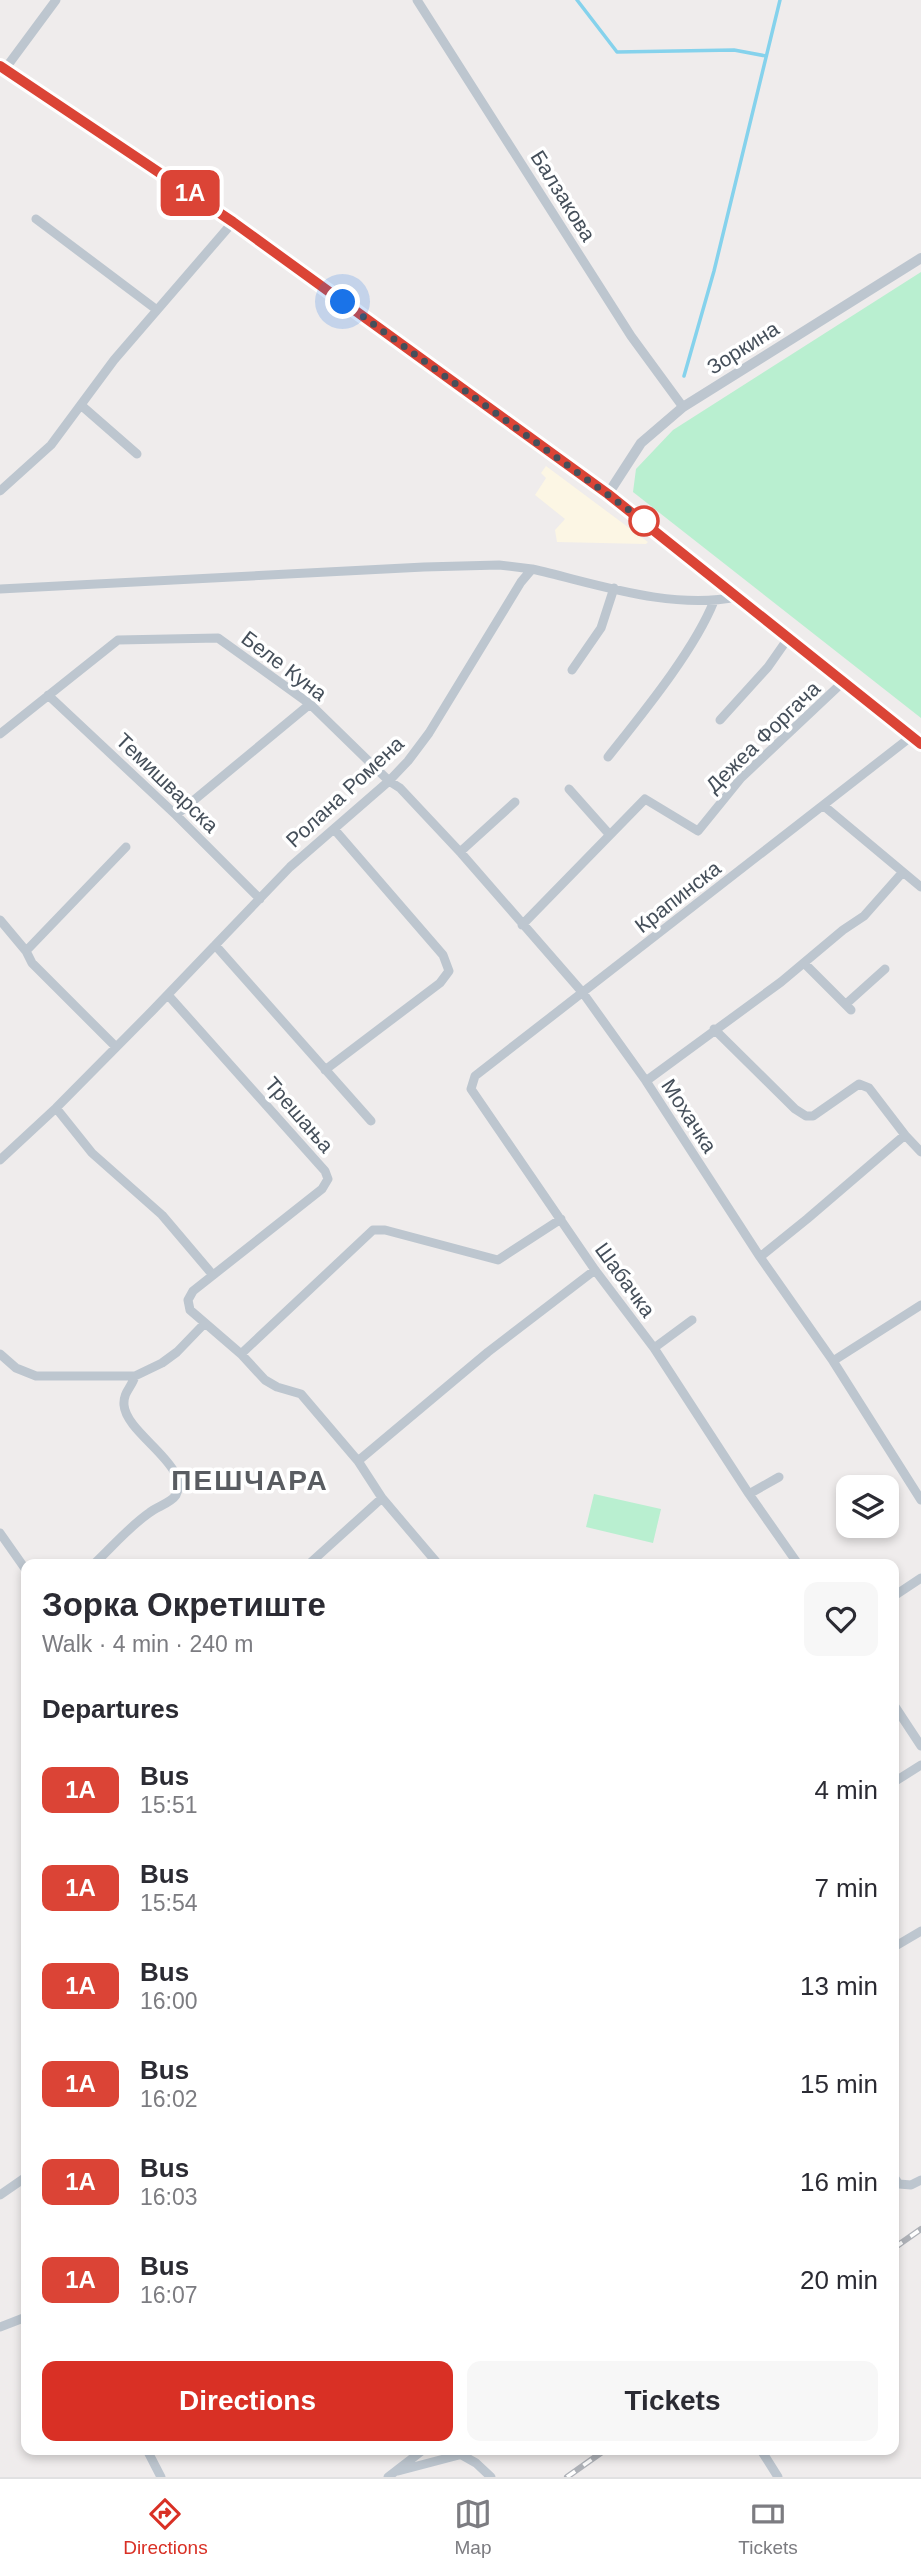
<!DOCTYPE html>
<html lang="en">
<head>
<meta charset="utf-8">
<style>
  body { margin:0; font-family:Helvetica,sans-serif; background:#f7f7f7; color:#2b2b33; height:100vh; display:flex; flex-direction:column; font-size:26px; white-space:nowrap }
  * { box-sizing:border-box; margin:0 }
  p { font-size:23px; color:#7c7c81 }
  .icon { flex:none; width:38px; height:38px; fill:none; stroke:currentColor; stroke-width:2; stroke-linecap:round; stroke-linejoin:round }
  .map { position:relative; flex:1; overflow:hidden }
  .panel { position:absolute; left:21px; top:1559px; width:878px; height:896px; display:flex; flex-direction:column; background:#fff; border-radius:14px; box-shadow:0 4px 10px #0003 }
  .panel>* { flex:none }
  .badge { padding:0 14px; border-radius:10px; font-size:24px; line-height:46px }
  .tools { position:absolute; left:836px; top:1475px; display:grid; gap:14px }
  .tools a { display:grid; place-items:center; width:63px; height:63px; border-radius:14px; background:#fff; box-shadow:0 4px 10px #0003; font-size:35px }
  .you { position:absolute; width:35px; height:35px; margin:-18px; border:5px solid #fff; border-radius:50%; background:#1a73e8; box-shadow:0 0 0 10px #1a73e833 }
  .map>.badge { position:absolute; translate:-50% -50%; box-shadow:0 0 0 4px #fff }
  h2 { padding:0 21px; font-size:26px; line-height:63px }
  .round { display:grid; place-items:center; flex:none; width:74px; height:74px; border-radius:14px; background:#f7f7f7 }
  .overview { display:flex; align-items:center; justify-content:space-between; height:119px; padding:0 21px }
  h1 { font-size:33px; font-weight:800; line-height:52px }
  .cta { display:flex; gap:14px; margin-top:auto; padding:14px 21px }
  .cta a { flex:1; height:80px; border-radius:14px; background:#d93025; color:#fff; font-size:28px; font-weight:800; line-height:80px; text-align:center }
  .cta a+a { background:#f7f7f7; color:#2b2b33 }
  ul { padding:0; list-style:none }
  li { display:flex; align-items:center; gap:21px; height:98px; padding:0 21px }
  li div { flex:1 }
  li b { display:block; font-size:26px }
  li em { font-style:normal }
  li .badge { min-width:77px; font-weight:700; text-align:center }
  .tab-bar { display:flex; justify-content:space-around; align-items:center; height:98px; border-top:2px solid #e1e1e2; background:#fff; font-size:19px; color:#7c7c81 }
  .tab-bar a { display:grid; justify-items:center; gap:4px }
  .tab-bar .selected { color:#d93025 }
  .map>svg:first-child { display:block }
  .commercial { fill:#fcf6e4 }
  .green { fill:#b9efd0 }
  .lines { fill:none; stroke-linecap:round; stroke-linejoin:round }
  .stream { stroke:#85d2ec; stroke-width:3.5 }
  .minor { stroke:#bdc6cf; stroke-width:9 }
  .tertiary { stroke:#bdc6cf; stroke-width:10 }
  .secondary { stroke:#bec9d6; stroke-width:12 }
  .rail-casing { stroke:#aeb1b7; stroke-width:6 }
  .rail { stroke:#fff; stroke-width:3.5; stroke-dasharray:10; stroke-linecap:butt }
  .line-casing { stroke:#fff; stroke-width:16 }
  .line { stroke:#db4436; stroke-width:10 }
  .walk { stroke:#454f5a; stroke-width:7; stroke-dasharray:0 12.6 }
  .stop-dot { fill:#fff; stroke:#db4436; stroke-width:3.5 }
  .labels { text-anchor:middle; stroke-width:7; stroke-linejoin:round; paint-order:stroke }
  .street-label { font-size:21px; fill:#454f5a; stroke:#fff }
  .district-label { font-size:28px; font-weight:bold; letter-spacing:2px; fill:#595c61; stroke:#fff }
</style>
</head>
<body>
<div class="map">
<svg width="921" height="2477" viewBox="0 0 921 2477">
  <rect width="100%" height="100%" fill="#efecec"/>
  <path class="commercial" d="M546 466 648 542 646 544 557 542 555 530 565 519 535 495 546 478 541 473Z"/>
  <path class="green" d="M921 272V718L633 492 636 469 673 430Z
    M594 1494 661 1509 653 1543 586 1527Z"/>
  <g class="lines">
    <path class="stream" d="M577 0 617 52 734 50 766 56
      M684 376 714 271 780 0"/>
    <path class="minor" d="M417 0 631 336 683 407
      M5 69 56 0
      M36 219 157 310
      M82 406 137 454
      M0 491 51 445 114 360 233 222
      M0 589 424 567 499 565 532 569
      M572 670 601 628 614 588
      M48 695 176 815 260 899
      M720 720 768 667 789 637
      M0 734 118 640 218 638 310 704 389 781 400 788 461 853 583 993 646 1081 760 1257 833 1361 921 1500
      M608 757C642 714 694 651 714 601
      M569 789 609 834
      M824 806 921 887
      M176 815 310 704
      M460 852 515 802
      M0 920 26 951 32 963 116 1047
      M522 925 645 799 698 831 741 778 844 681
      M215 945 371 1121
      M26 951 126 847
      M804 963 851 1010
      M168 995 325 1171 328 1179 322 1189 193 1291 188 1300 190 1310 241 1354 265 1380 277 1387 301 1394 358 1461 382 1498 438 1564
      M846 1004 885 969
      M714 1029 795 1109 806 1116H813L859 1084 869 1088 905 1135 921 1152
      M325 1070 440 983 449 971 443 955 334 829
      M646 1081 781 982 843 930 864 916 902 873
      M56 1108 92 1153 162 1215 212 1274
      M0 1160 56 1108 152 1011 290 867 389 781 408 761 429 733 521 582 532 569C598 584 669 610 737 597
      M760 1257 807 1219 905 1135
      M654 1348 692 1320
      M0 1354 16 1368 36 1376H135L162 1363 177 1352 204 1324
      M241 1354 373 1230H385L498 1260 561 1219
      M833 1361 921 1305
      M358 1461 488 1352 595 1270
      M749 1494 779 1477
      M0 1533 26 1570
      M94 1564C112 1547 129 1527 149 1513 156 1507 171 1503 176 1495 191 1465 126 1434 124 1405 123 1392 132 1387 135 1376
      M309 1564 382 1498
      M798 1564 749 1494 654 1348 595 1270 471 1089 475 1076 912 736
      M894 1596 921 1578
      M894 1705 921 1746
      M894 1782 921 1765
      M894 1947 921 1931
      M894 2177 899 2184 911 2185 921 2180
      M0 2195 26 2177
      M0 2327 26 2317
      M147 2450 161 2477
      M453 2450 476 2463 491 2477
      M761 2450 778 2477
      M398 2471 459 2455
      M388 2477 423 2450"/>
    <path class="tertiary" d="M608 494 641 443 683 407 921 258"/>
    <path class="secondary" d="M0 66 233 222 608 494 921 744"/>
    <g class="rail-casing">
      <path id="rail" d="M894 2248 921 2229
        M567 2477 605 2450"/>
    </g>
    <use href="#rail" class="rail"/>
  </g>
  <g class="lines">
    <g class="line-casing">
      <path id="line" d="M0 66 233 222 608 494 921 744"/>
    </g>
    <use href="#line" class="line"/>
    <path class="walk" d="M343 302 644 521"/>
  </g>
  <circle class="stop-dot" cx="644" cy="521" r="14"/>
  <g class="labels">
    <g class="street-label">
      <text transform="translate(563 196) rotate(58)" y="7">Балзакова</text>
      <text transform="translate(743 348) rotate(-32)" y="7">Зоркина</text>
      <text transform="translate(284 666) rotate(37)" y="7">Беле Куна</text>
      <text transform="translate(763 737) rotate(-44)" y="7">Дежеа Форгача</text>
      <text transform="translate(167 783) rotate(44)" y="7">Темишварска</text>
      <text transform="translate(345 792) rotate(-43)" y="7">Ролана Ромена</text>
      <text transform="translate(678 897) rotate(-38)" y="7">Крапинска</text>
      <text transform="translate(299 1115) rotate(49)" y="7">Трешања</text>
      <text transform="translate(689 1116) rotate(57)" y="7">Мохачка</text>
      <text transform="translate(625 1280) rotate(54)" y="7">Шабачка</text>
    </g>
    <g class="district-label">
      <text x="250" y="1490">ПЕШЧАРА</text>
    </g>
  </g>
</svg>
<div class="tools">
<a><svg class="icon" aria-label="layers" viewBox="0 0 24 24"><path d="M12 4l9 5-9 5-9-5zM3 14l9 5 9-5"/></svg></a>
</div>
<div class="you" style="left:343px;top:302px"></div>
<b class="badge" style="left:190px;top:193px;background:#db4436;color:#fff">1A</b>
<section class="panel">
<div class="overview"><div><h1>Зорка Окретиште</h1><p>Walk · 4 min · 240 m</p></div><a class="round"><svg class="icon" aria-label="heart" viewBox="0 0 24 24"><path d="M12 20l-8-8c-3-5 5-10 8-4 3-6 11-1 8 4z"/></svg></a></div>
<h2>Departures</h2>
<ul>
<li><span class="badge" style="background:#db4436;color:#fff">1A</span><div><b>Bus</b><p>15:51</p></div><em>4 min</em></li>
<li><span class="badge" style="background:#db4436;color:#fff">1A</span><div><b>Bus</b><p>15:54</p></div><em>7 min</em></li>
<li><span class="badge" style="background:#db4436;color:#fff">1A</span><div><b>Bus</b><p>16:00</p></div><em>13 min</em></li>
<li><span class="badge" style="background:#db4436;color:#fff">1A</span><div><b>Bus</b><p>16:02</p></div><em>15 min</em></li>
<li><span class="badge" style="background:#db4436;color:#fff">1A</span><div><b>Bus</b><p>16:03</p></div><em>16 min</em></li>
<li><span class="badge" style="background:#db4436;color:#fff">1A</span><div><b>Bus</b><p>16:07</p></div><em>20 min</em></li>
</ul>
<div class="cta"><a>Directions</a><a>Tickets</a></div>
</section>
</div>
<nav class="tab-bar">
<a class="selected"><svg class="icon" aria-label="directions" viewBox="0 0 24 24"><path d="M12 3l9 9-9 9-9-9zM9 14v-3h6M13 9l2 2-2 2"/></svg>Directions</a>
<a><svg class="icon" aria-label="map" viewBox="0 0 24 24"><path d="M3 6l6-2 6 2 6-2v14l-6 2-6-2-6 2zM9 4v14M15 6v14"/></svg>Map</a>
<a><svg class="icon" aria-label="tickets" viewBox="0 0 24 24"><path d="M3 7h18v10H3zM15 7v10"/></svg>Tickets</a>
</nav>
</body>
</html>
